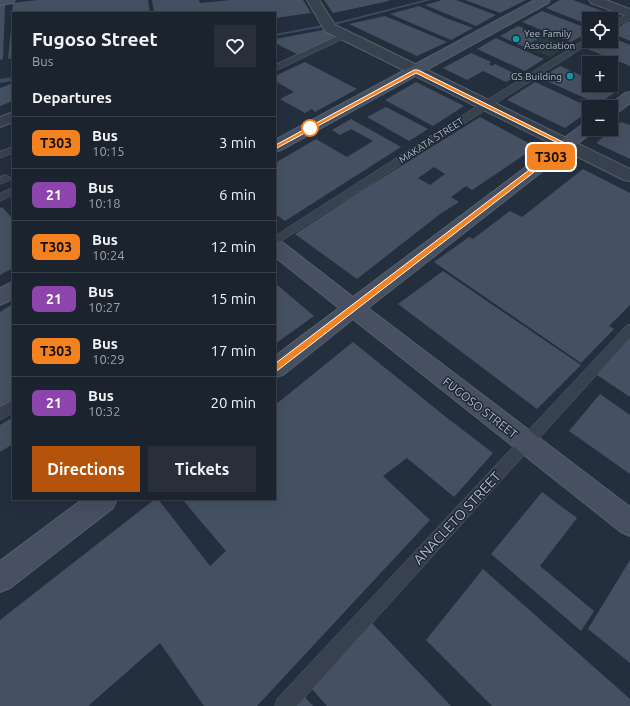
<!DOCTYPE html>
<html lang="en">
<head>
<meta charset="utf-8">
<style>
  body { margin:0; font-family:Ubuntu,sans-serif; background:#282f3a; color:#f1f3f6; height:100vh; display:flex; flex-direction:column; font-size:15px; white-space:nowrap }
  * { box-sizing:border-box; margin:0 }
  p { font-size:13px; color:#a0a4aa }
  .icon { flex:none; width:22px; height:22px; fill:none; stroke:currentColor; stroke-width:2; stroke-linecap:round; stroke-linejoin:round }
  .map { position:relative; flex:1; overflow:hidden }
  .sheet { position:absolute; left:12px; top:12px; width:264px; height:488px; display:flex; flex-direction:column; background:#1b232e; border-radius:0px; box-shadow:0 4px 16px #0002,0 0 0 1px #39404a }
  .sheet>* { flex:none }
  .badge { padding:0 8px; border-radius:6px; font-size:14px; line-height:26px }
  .controls { position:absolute; left:582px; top:12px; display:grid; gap:8px }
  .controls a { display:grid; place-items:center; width:36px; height:36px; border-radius:0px; background:#1b232e; box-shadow:0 4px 16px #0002,0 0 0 1px #39404a; font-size:20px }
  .map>.badge { position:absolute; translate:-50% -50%; box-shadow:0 0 0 2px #fff }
  h2 { padding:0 20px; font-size:15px; line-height:36px }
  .round { display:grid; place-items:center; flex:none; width:42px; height:42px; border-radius:0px; background:#282f3a }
  .head { display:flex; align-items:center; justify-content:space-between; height:68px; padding:0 20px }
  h1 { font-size:19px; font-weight:700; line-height:30px }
  .primary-button { display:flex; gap:8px; margin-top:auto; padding:8px 20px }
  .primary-button a { flex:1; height:46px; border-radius:0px; background:#b45309; color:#fff; font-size:16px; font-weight:700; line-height:46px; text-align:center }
  .primary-button a+a { background:#282f3a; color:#f1f3f6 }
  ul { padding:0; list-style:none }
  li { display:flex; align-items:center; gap:12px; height:52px; padding:0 20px; border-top:1px solid #39404a }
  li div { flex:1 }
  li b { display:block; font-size:15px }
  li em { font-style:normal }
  li .badge { min-width:44px; font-weight:700; text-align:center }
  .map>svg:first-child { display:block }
  .green { fill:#263c3f }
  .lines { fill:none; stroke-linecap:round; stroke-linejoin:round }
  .stream { fill:#394c67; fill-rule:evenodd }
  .building { fill:#455162; fill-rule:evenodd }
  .lane-casing { stroke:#565f6c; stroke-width:1 }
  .street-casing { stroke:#565f6c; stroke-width:2 }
  .secondary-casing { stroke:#565f6c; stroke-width:2 }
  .lane { fill:#38414e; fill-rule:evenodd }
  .street { fill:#38414e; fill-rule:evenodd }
  .secondary { fill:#465061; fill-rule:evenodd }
  .line { fill:#f58220; stroke:#fff }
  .culture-dot { fill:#0f9aa8; stroke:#1d2633; stroke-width:1.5 }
  .stop-dot { fill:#fff; stroke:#f58220; stroke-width:2 }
  .labels { text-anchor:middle; stroke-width:3; stroke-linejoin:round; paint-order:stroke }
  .far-poi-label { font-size:10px; fill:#b4bcc9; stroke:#1d2633; text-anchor:start }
  .far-street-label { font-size:10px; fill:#b4bcc9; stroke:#1d2633 }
  .street-label { font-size:12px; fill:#b4bcc9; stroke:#1d2633 }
  .near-street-label { font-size:14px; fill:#b4bcc9; stroke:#1d2633 }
</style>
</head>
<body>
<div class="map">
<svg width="630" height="706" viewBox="0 0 630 706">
  <rect width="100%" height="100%" fill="#242f3e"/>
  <path class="green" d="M542 36 567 46 550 57 524 47Z"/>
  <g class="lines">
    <path class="stream" d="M424 0H431L334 25 275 36V34L334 23Z
      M13 77V81L0 83V79Z"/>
  </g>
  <path class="building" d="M38 0H148L150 13H12L13 3Z
    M152 0H199L200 3 231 0H303L311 13 275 18V13H154Z
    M324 0H389V1L333 13Z
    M442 0H456L496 15 476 26 425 5Z
    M465 0H526L500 13Z
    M560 0H573L616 16 611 19H589V25L546 8Z
    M0 4H5L3 59 0 60Z
    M419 6 446 18 473 28 451 40 390 14Z
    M542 11 589 29V32L571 42 522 22Z
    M385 16 447 42 417 56 349 24Z
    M12 18 13 58 8 59Z
    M628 21 630 22V41L611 33V32Z
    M518 26 542 36 524 47 500 36Z
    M323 30 337 38 299 55 275 43V39Z
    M611 37 630 45V66L587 49 598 41H611Z
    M496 38 509 44 544 59 525 71 477 49Z
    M471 53 491 62 489 64 492 66 495 64 518 75 506 82 483 71 467 80 443 68Z
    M305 62 357 89 315 112 312 109 305 113 280 99 294 92 275 81V76Z
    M560 66 589 79V85H603L617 91 598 104 540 78Z
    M416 82 464 106 433 126 385 100Z
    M535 82 589 107V111L565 128 507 100Z
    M13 83V101L0 106V88Z
    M386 107 428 129 409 141 367 117Z
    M480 117 536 147 472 190 466 186 451 197 459 202 440 214 357 279 295 234 364 189ZM434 167 445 174 430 185 418 178Z
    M351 119 401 147 285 221 275 214V163L316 139 347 157 373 141 351 129 340 135 332 130Z
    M621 122 630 125V159L596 143Z
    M583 169 630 193V305L609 326 614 329 581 363 434 262 469 237 473 239 510 211 522 217Z
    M2 207 13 219V268L0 275V208Z
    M443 271 581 365 537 409 398 304Z
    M275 283 314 316 275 344Z
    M13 304V400L0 408V312Z
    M630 337V397L597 375Z
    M353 342 446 417 493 453 454 497 407 458 383 476 430 520 257 706H204L160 643 88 706H0V620L155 499H158L210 566 226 551 182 499H275V405Z
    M600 394 630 415V474L569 431Z
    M13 417V444L0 452V425Z
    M542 492 577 518 540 566 594 611 581 631 491 554Z
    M630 560V663L588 629Z
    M483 569 630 699V706H492L426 640Z
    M371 622 451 706H327L312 689Z
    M304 696 313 706H295Z"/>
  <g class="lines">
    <g class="lane-casing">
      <path id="lane" d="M627 14H630V19L611 29V24Z
        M342 34H348L349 36 275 71V65Z
        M586 39H589V41H593L275 245V236L482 103Z
        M13 147V153L0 158V152Z
        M6 175 11 178 10 180 0 184V177Z
        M13 188V195L0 201V194Z
        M630 325V338L297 706H275L277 699 626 326Z
        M13 400V413L0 420V407Z"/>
    </g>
    <g class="street-casing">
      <path id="street" d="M307 0H319L335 25 630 169V181L624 180 325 31Z
        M589 0H606L630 9V17L591 3Z
        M13 112V122L0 127V117Z"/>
    </g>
    <g class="secondary-casing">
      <path id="secondary" d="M0 0H15L13 3 0 5Z
        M535 0H550L548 3 281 150 275 152V140Z
        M630 92V103L616 114 611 116V107H607L625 93Z
        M589 122V129H595V130L368 308 630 507V536L621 532 353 319 283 375 275 377V356L339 308 275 257V240L282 242 353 297 583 124Z
        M13 282V299L0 305V288Z
        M83 499H117L113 508 10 588 0 592V561Z"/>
    </g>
    <use href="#lane" class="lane"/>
    <use href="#street" class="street"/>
    <use href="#secondary" class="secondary"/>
  </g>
  <path class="line" d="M414 70H418L569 145 278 370H272V366L562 145 416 73 277 148 272 147Z"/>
  <g class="culture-dot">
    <circle cx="516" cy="39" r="4"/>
    <circle cx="570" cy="76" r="4"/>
  </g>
  <circle class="stop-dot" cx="310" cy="128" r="8"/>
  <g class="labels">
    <g class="far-poi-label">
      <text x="524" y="37">Yee Family<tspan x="524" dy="12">Association</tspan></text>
      <text x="562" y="80" text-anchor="end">GS Building</text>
    </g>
    <g class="far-street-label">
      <text transform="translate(431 140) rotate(-33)" y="4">MAKATA STREET</text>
    </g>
    <g class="street-label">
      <text transform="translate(480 408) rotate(38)" y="4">FUGOSO STREET</text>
    </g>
    <g class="near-street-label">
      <text transform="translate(457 518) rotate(-47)" y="5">ANACLETO STREET</text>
    </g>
  </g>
</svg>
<div class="controls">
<a><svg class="icon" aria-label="locate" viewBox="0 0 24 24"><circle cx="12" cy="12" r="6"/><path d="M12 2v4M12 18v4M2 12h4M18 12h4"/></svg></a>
<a>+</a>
<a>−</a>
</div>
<b class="badge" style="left:551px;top:157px;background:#f58220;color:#111">T303</b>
<section class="sheet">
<div class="head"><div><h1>Fugoso Street</h1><p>Bus</p></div><a class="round"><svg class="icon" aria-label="heart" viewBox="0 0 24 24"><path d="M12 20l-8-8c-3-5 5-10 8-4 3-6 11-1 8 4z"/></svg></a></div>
<h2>Departures</h2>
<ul>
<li><span class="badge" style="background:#f58220;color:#111">T303</span><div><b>Bus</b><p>10:15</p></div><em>3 min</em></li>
<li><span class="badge" style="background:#8e44ad;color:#fff">21</span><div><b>Bus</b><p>10:18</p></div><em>6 min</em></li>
<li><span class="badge" style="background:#f58220;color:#111">T303</span><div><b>Bus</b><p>10:24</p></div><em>12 min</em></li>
<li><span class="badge" style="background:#8e44ad;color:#fff">21</span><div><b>Bus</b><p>10:27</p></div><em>15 min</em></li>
<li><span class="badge" style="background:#f58220;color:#111">T303</span><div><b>Bus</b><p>10:29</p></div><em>17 min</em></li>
<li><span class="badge" style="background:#8e44ad;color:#fff">21</span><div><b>Bus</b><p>10:32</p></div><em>20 min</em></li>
</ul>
<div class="primary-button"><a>Directions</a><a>Tickets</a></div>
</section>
</div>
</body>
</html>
